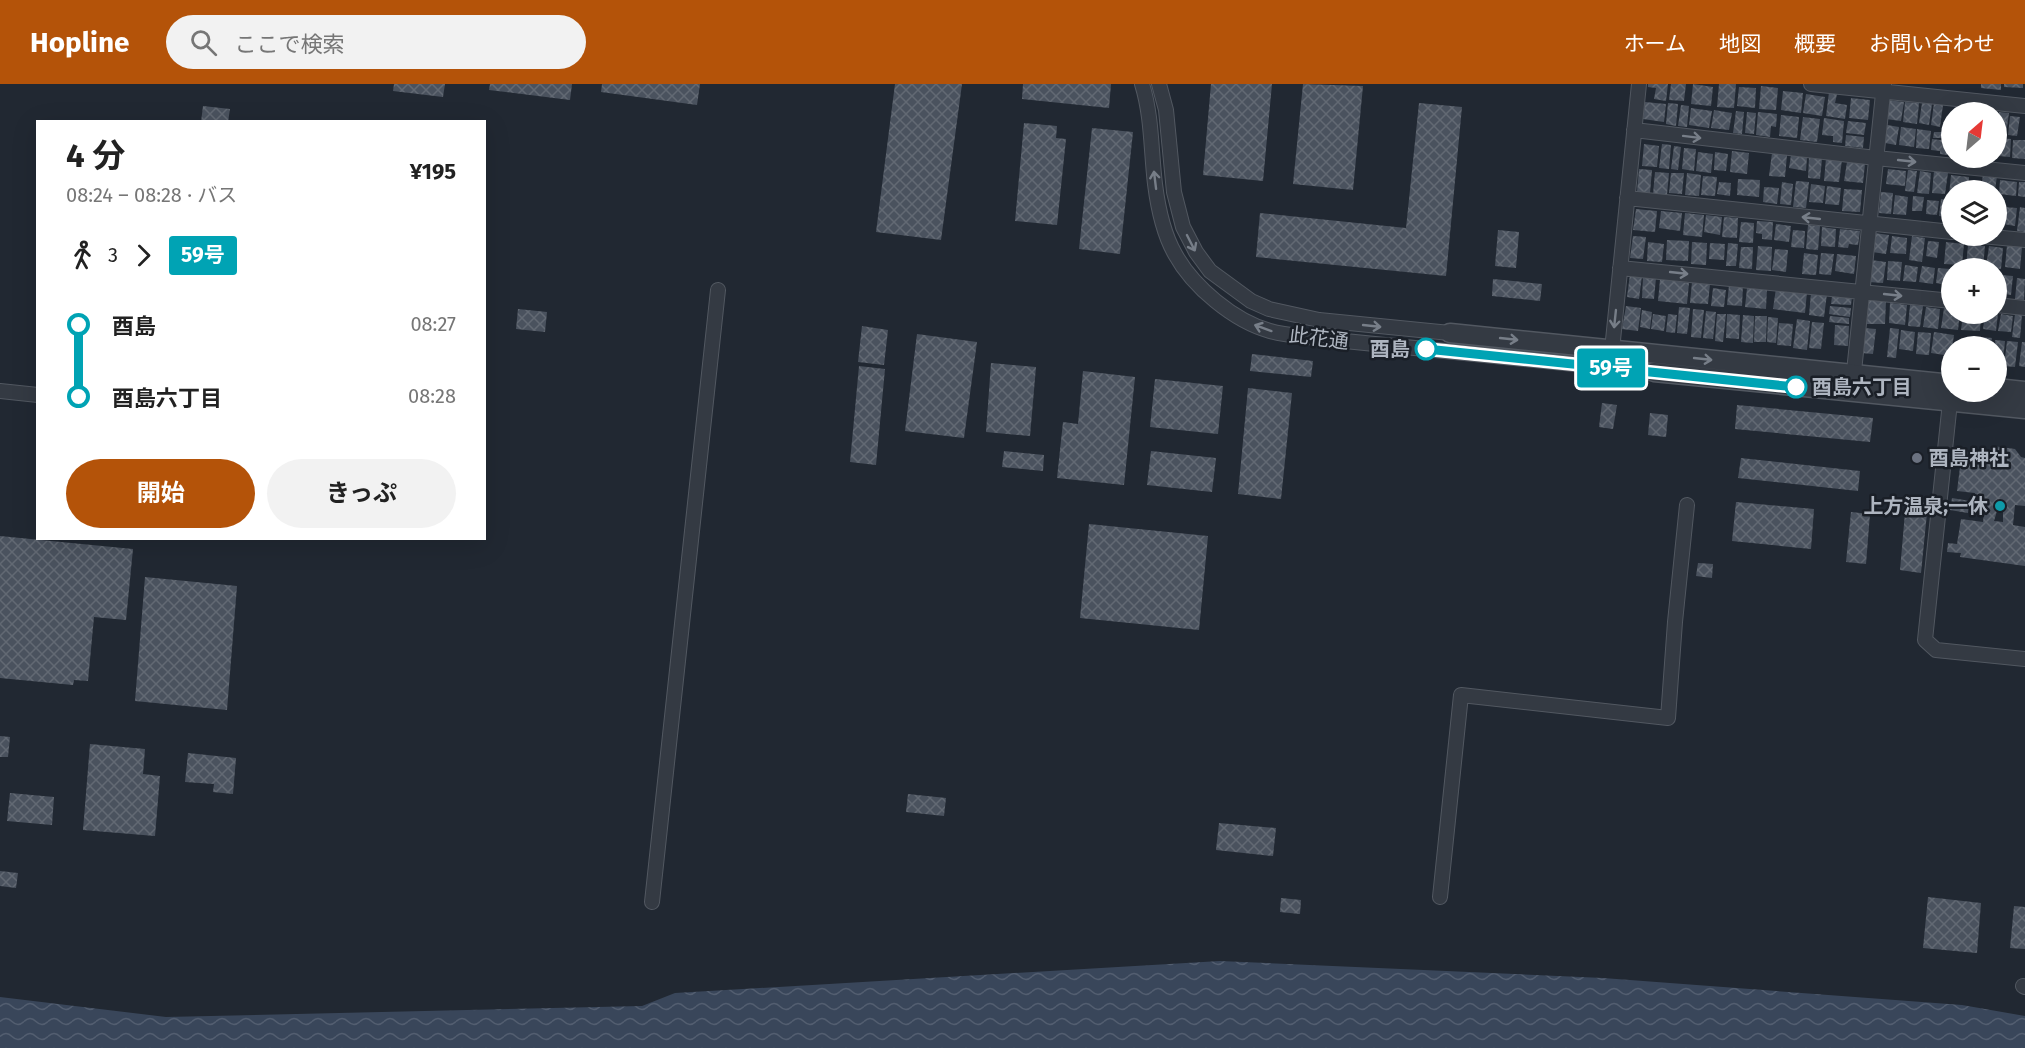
<!DOCTYPE html>
<html lang="ja">
<head>
<meta charset="utf-8">
<style>
  body { margin:0; font-family:"Fira Sans","Noto Sans JP",sans-serif; background:#f2f2f2; color:#222; height:100vh; display:flex; flex-direction:column; font-size:22px; white-space:nowrap }
  * { box-sizing:border-box; margin:0 }
  p { font-size:20px; color:#767676 }
  .icon { flex:none; width:33px; height:33px; fill:none; stroke:currentColor; stroke-width:2; stroke-linecap:round; stroke-linejoin:round }
  .map { position:relative; flex:1; overflow:hidden }
  .drawer { position:absolute; left:36px; top:36px; width:450px; height:420px; display:flex; flex-direction:column; background:#fff; border-radius:0px; box-shadow:0 6px 24px #0002 }
  .drawer>* { flex:none }
  .badge { padding:0 12px; border-radius:4px; font-size:21px; line-height:39px }
  .needle { width:39px; rotate:28deg }
  .controls { position:absolute; left:1941px; top:18px; display:grid; gap:12px }
  .controls a { display:grid; place-items:center; width:66px; height:66px; border-radius:50%; background:#fff; box-shadow:0 6px 24px #0002; font-size:30px }
  .map>.badge { position:absolute; translate:-50% -50%; box-shadow:0 0 0 3px #fff }
  .legs { display:flex; align-items:center; gap:9px; height:66px; padding:0 30px; font-size:20px }
  .legs p { margin-inline-start:auto }
  .overview { display:flex; align-items:center; justify-content:space-between; height:102px; padding:0 30px }
  h1 { font-size:33px; font-weight:700; line-height:45px }
  .cta { display:flex; gap:12px; margin-top:auto; padding:12px 30px }
  .cta a { flex:1; height:69px; border-radius:36px; background:#b45309; color:#fff; font-size:24px; font-weight:700; line-height:69px; text-align:center }
  .cta a+a { background:#f2f2f2; color:#222 }
  ul { padding:0 30px; list-style:none }
  li { display:flex; align-items:center; gap:21px; height:72px; font-size:22px }
  li i { display:grid; place-items:center; width:9px; height:100%; margin:0 8px; background:currentColor }
  li i::after { content:''; width:15px; height:15px; margin:-8px; border:4px solid; border-radius:50%; background:#fff }
  li p { margin-inline-start:auto }
  li:first-child i { background:linear-gradient(#0000 50%,currentColor 0) }
  li:last-child i { background:linear-gradient(currentColor 50%,#0000 0) }
  header { display:flex; align-items:center; gap:36px; box-sizing:border-box; height:84px; padding:0 30px; background:#b45309; color:#fff }
  header strong { font-size:28px }
  nav { display:flex; gap:33px; margin-inline-start:auto; font-size:21px }
  .search { width:420px; height:54px; background:#f2f2f2; display:flex; align-items:center; gap:15px; box-sizing:border-box; padding:0 21px; border-radius:33px; color:#767676; font-size:22px }
  .map>svg:first-child { display:block }
  .water { fill:url(#water-waves) }
  .building { fill:url(#building-cross-hatch); fill-rule:evenodd }
  .lines { fill:none; stroke-linecap:round; stroke-linejoin:round }
  .minor-casing { stroke:#525861; stroke-width:16 }
  .tertiary-casing { stroke:#525861; stroke-width:21 }
  .minor { stroke:#343a43; stroke-width:14 }
  .tertiary { stroke:#343a43; stroke-width:18 }
  .oneway { stroke:#777e88 }
  .line-1-casing { stroke:#fff; stroke-width:14 }
  .line-1 { stroke:#00a3b4; stroke-width:9 }
  .stop-1-dot { fill:#fff; stroke:#00a3b4; stroke-width:3 }
  .worship-dot { fill:#6b7280; stroke:#1a1f27; stroke-width:2 }
  .culture-dot { fill:#0f9aa8; stroke:#1a1f27; stroke-width:2 }
  .labels { text-anchor:middle; stroke-width:5; stroke-linejoin:round; paint-order:stroke }
  .street-label { font-size:20px; fill:#aeb5c0; stroke:#1a1f27 }
  .stop-label { font-size:20px; font-weight:bold; fill:#aeb5c0; stroke:#1a1f27; text-anchor:end }
  .poi-label { font-size:20px; font-weight:bold; fill:#aeb5c0; stroke:#1a1f27; text-anchor:start }
</style>
</head>
<body>
<header>
<strong>Hopline</strong>
<div class="search"><svg class="icon" aria-label="search" viewBox="0 0 24 24"><circle cx="10" cy="10" r="6"/><path d="M15 15l6 6"/></svg>ここで検索</div>
<nav><a>ホーム</a><a>地図</a><a>概要</a><a>お問い合わせ</a></nav>
</header>
<div class="map">
<svg width="2025" height="964" viewBox="0 0 2025 964">
  <defs>
    <pattern id="water-waves" width="16" height="10" patternUnits="userSpaceOnUse" patternTransform="scale(1.5)"><rect width="16" height="10" fill="#39465a"/><path d="M0 5q4-4 8 0t8 0" fill="none" stroke="#535e70"/></pattern>
    <pattern id="building-cross-hatch" width="8" height="8" patternUnits="userSpaceOnUse" patternTransform="scale(1.5)"><rect width="8" height="8" fill="#4a525e"/><path d="M0 0l8 8M0 8l8-8" fill="none" stroke="#626973"/></pattern>
  </defs>
  <rect width="100%" height="100%" fill="#212832"/>
  <path class="water" d="M1220 877 1603 894 1962 921 2025 932V964H0V913L166 933 642 922 675 909Z"/>
  <path class="building" d="M394 0H445L443 13 393 7Z
    M490 0H572L570 16 489 6Z
    M602 0H700L697 21 601 8Z
    M895 0H962L941 156 876 148Z
    M1023 0H1111L1109 24 1022 15Z
    M1211 0H1272L1263 97 1203 91Z
    M1303 0 1363 2 1353 106 1293 100Z
    M1648 0H1668L1666 17 1654 15 1656 4 1648 3Z
    M1671 0H1686L1684 17 1669 16Z
    M1693 0 1713 3 1711 22 1691 20Z
    M1719 0H1736L1734 24 1717 23Z
    M1981 0H2001V6L1981 4Z
    M2004 0H2023V4L2004 3Z
    M1761 2 1778 4 1776 26 1759 25Z
    M1739 3 1756 4 1755 24 1737 22Z
    M1783 7 1803 9 1801 29 1781 26Z
    M1829 8 1837 10 1835 19 1847 21 1845 35 1826 32Z
    M1806 10 1825 13 1822 32 1803 29Z
    M1851 14 1870 16 1868 36 1849 34Z
    M1888 16 1904 18 1901 37 1886 35Z
    M1645 18 1666 20 1664 38 1643 35Z
    M1905 18 1919 19 1917 40 1903 38Z
    M1419 19 1462 23 1446 192 1256 173 1260 129 1406 144Z
    M1668 19 1678 20 1676 42 1666 40Z
    M1922 19 1932 20 1929 41 1919 39Z
    M1934 19 1943 21 1940 43 1931 41Z
    M1681 21 1689 22 1687 43 1678 42Z
    M203 22 230 25 228 38H201Z
    M1691 24 1712 27 1709 44 1689 41Z
    M1714 26 1732 29 1729 46 1711 44Z
    M1736 27 1744 28 1742 50 1733 49Z
    M1747 28 1756 29 1754 50 1745 49Z
    M1758 28 1777 30 1776 43 1771 42 1770 53 1756 51Z
    M1999 28 2009 29 2006 51 1997 50Z
    M1781 31 1799 33 1797 54 1779 52Z
    M2010 32 2020 33 2017 52 2008 51Z
    M1803 33 1820 35 1817 58 1800 56Z
    M1824 34 1844 37 1842 59 1833 58V52L1822 51Z
    M1848 37 1866 39 1864 51 1846 49Z
    M1024 39 1057 42 1056 54 1066 55 1057 141 1015 137Z
    M1887 41 1899 43 1896 61 1885 59Z
    M1901 43 1916 45 1914 63 1899 61Z
    M1092 44 1133 48 1120 170 1079 165Z
    M1917 45 1931 47 1929 65 1916 64Z
    M1934 48H1948V54H1933Z
    M1846 51 1864 53 1863 64 1845 62Z
    M1999 54 2011 55 2010 73 1998 72Z
    M1932 55 1948 57 1947 71 1940 70V67L1931 66Z
    M2013 56H2025V75L2012 74Z
    M1644 60 1659 62 1657 83 1642 82Z
    M1662 60 1671 61 1669 85 1659 84Z
    M1674 62 1681 63 1678 86 1671 85Z
    M1684 64 1696 65 1694 87 1682 85Z
    M1732 67 1749 69 1747 90 1730 88Z
    M1698 68 1713 70 1711 89 1696 87Z
    M1715 68 1728 70 1726 87 1714 86Z
    M1772 69 1787 71 1785 93 1769 92Z
    M1791 71 1807 73 1806 87 1789 84Z
    M1809 74 1822 75 1820 95 1808 94Z
    M1826 74 1842 76 1839 98 1824 97Z
    M1847 78 1865 80 1863 99 1844 97Z
    M1639 85 1652 86 1650 109 1637 108Z
    M1888 85 1906 87 1905 102 1886 100Z
    M1908 86 1917 87 1914 108 1905 107Z
    M1920 87 1931 89 1929 110 1917 109Z
    M1934 87 1948 89 1945 110 1932 109Z
    M1655 88 1669 89 1667 111 1653 110Z
    M1671 89H1684L1682 110 1669 109Z
    M1687 89 1701 91 1699 112 1685 111Z
    M1983 90 1997 92 1995 106H1981Z
    M1951 91 1969 93 1968 106H1952V111H1949Z
    M1703 92 1717 93 1715 112 1701 111Z
    M1738 95 1760 96 1759 113 1737 111Z
    M2000 96 2017 98 2016 112 1999 110Z
    M1796 97 1809 98 1806 124 1793 123Z
    M1719 98 1731 99 1730 112 1717 110Z
    M1782 98 1793 100 1791 121 1780 120Z
    M2019 98H2025V113L2018 112Z
    M1811 100 1825 102 1823 119 1809 118Z
    M1827 102 1841 104 1839 121 1825 120Z
    M1764 103 1779 104 1777 120 1763 118Z
    M1844 105 1862 106 1860 128 1842 127Z
    M1881 108 1893 109 1891 130 1879 129Z
    M1895 111 1908 113 1906 131 1893 130Z
    M1913 112 1924 113 1922 127H1912Z
    M1941 115 1952 116V134L1939 132Z
    M1927 116 1939 117 1937 131 1926 130Z
    M2005 123 2017 124 2015 142 2003 140Z
    M2020 123 2025 124V148L2017 147Z
    M1636 125 1657 127 1655 148 1633 146Z
    M1996 126H2001L2000 144H1996Z
    M1661 127 1682 129 1680 147 1659 144Z
    M1685 129 1704 131 1702 153 1683 151Z
    M1706 131 1722 133 1720 151 1704 148Z
    M1724 133 1738 134 1737 154 1722 153Z
    M1757 137 1773 138 1772 156 1762 155V150L1756 149Z
    M1741 138 1754 139 1753 159 1739 158Z
    M1776 140 1791 142 1789 158 1774 156Z
    M1808 141 1820 142 1818 166 1806 165Z
    M1822 143 1836 145 1835 163 1821 162Z
    M1840 145 1860 147 1858 161 1849 160 1848 164 1838 163Z
    M1498 146 1519 148 1516 184 1495 182Z
    M1793 146 1805 147 1804 164 1791 163Z
    M1874 149 1889 151 1886 170 1872 168Z
    M1633 152 1646 153 1643 175 1630 174Z
    M1892 152 1907 154 1906 170 1890 169Z
    M1912 152 1925 154 1922 178 1909 176Z
    M1667 156 1689 157 1688 177 1666 176Z
    M1928 157 1939 158 1937 174 1926 172Z
    M1648 158 1664 160 1662 178 1647 177Z
    M1692 158 1707 159 1706 181 1691 180Z
    M1946 158 1964 160 1962 181 1944 180Z
    M1710 159 1725 160 1724 176 1709 175Z
    M1728 159 1738 160 1736 182H1726Z
    M1968 161 1985 162 1983 184 1966 182Z
    M2007 161 2022 163 2020 185 2005 183Z
    M1758 162 1772 163 1771 187 1756 186Z
    M1989 162 2003 164 2001 185 1986 183Z
    M1741 163H1753L1752 185 1739 184Z
    M1775 165 1788 166 1786 188 1772 186Z
    M1804 169 1818 171 1816 191 1802 190Z
    M1821 169 1834 170 1831 191 1819 190Z
    M1837 170 1856 172 1854 190 1835 187Z
    M1871 176 1886 178 1883 199 1869 198Z
    M1888 177 1902 178 1900 197 1887 196Z
    M1905 181 1918 183 1916 198 1903 197Z
    M1922 182 1935 184 1933 200 1919 198Z
    M1938 184 1950 185 1948 201 1936 199Z
    M1630 190 1642 192 1639 215 1627 213Z
    M2001 191 2013 192 2011 211 1999 209Z
    M1643 193 1656 194 1654 215 1642 214Z
    M2017 194 2025 195 2024 216 2015 215Z
    M1493 195 1542 200 1540 217 1492 212Z
    M1660 195 1689 199 1687 220 1658 217Z
    M1692 198 1710 200 1708 220 1690 219Z
    M1729 201 1743 202 1742 222 1727 221Z
    M1713 204 1726 206 1724 223 1711 222Z
    M1747 204 1767 205 1766 225 1745 223Z
    M1776 204 1807 208 1805 229 1773 225Z
    M1811 209 1827 210 1824 233 1809 231Z
    M1832 212 1852 213 1851 221 1831 220Z
    M1868 217H1886L1885 240H1867Z
    M1890 219 1907 221 1905 241 1889 239Z
    M1910 221 1923 222 1920 243 1908 242Z
    M1626 222 1641 224 1638 247 1622 245Z
    M1830 222 1851 224 1850 233 1829 230Z
    M1679 223 1690 224 1687 250 1677 249Z
    M1926 223 1940 225 1938 245 1923 243Z
    M1944 224 1952 225V230H1960L1958 246 1941 244Z
    M518 225 547 228 545 248 516 245Z
    M1693 225 1704 226 1701 254 1691 253Z
    M1642 226 1652 228 1650 245 1640 243Z
    M1706 227 1716 228 1713 255 1703 254Z
    M1653 230 1666 232 1664 247 1651 245Z
    M1668 230 1677 231 1675 249 1666 248Z
    M1717 230H1726L1723 258 1715 257Z
    M1727 230 1740 231 1739 255 1726 254Z
    M1963 230H1981L1980 247 1961 246Z
    M1985 230H1998L1996 247 1983 245Z
    M2001 230 2013 232 2011 248 1998 247Z
    M2015 230 2022 231 2020 254 2012 253Z
    M1743 231 1754 232 1753 259 1741 258Z
    M1755 232H1767L1766 258H1754Z
    M1830 232 1849 234V240L1829 238Z
    M1768 233 1778 234 1776 259 1767 258Z
    M1797 235 1810 237 1807 266 1793 264Z
    M1812 238 1824 239 1821 265 1809 264Z
    M1779 239 1793 240 1791 262 1777 261Z
    M1835 241 1849 242 1848 262 1834 261Z
    M862 242 888 246 884 281 858 278Z
    M1864 244 1876 245 1873 270 1861 269Z
    M1890 244 1899 245 1896 274 1887 273Z
    M1901 246 1915 248 1913 267 1899 265Z
    M1918 248 1931 249 1929 271 1916 270Z
    M1934 248 1954 251 1951 272 1931 269Z
    M917 250 977 258 964 354 905 347Z
    M1982 253 1992 254 1991 262H1981Z
    M1995 256 2005 257 2003 277 1996 276Z
    M2007 257 2018 258 2015 283 2004 282Z
    M2022 258H2025V283L2019 282Z
    M1252 270 1313 277 1311 293 1250 287Z
    M991 279 1036 283 1030 352 986 348Z
    M859 282 885 285 876 381 850 378Z
    M1083 287 1135 293 1124 401 1057 394 1063 338 1078 340Z
    M1155 295 1223 302 1218 350 1150 343Z
    M1248 304 1292 309 1281 415 1238 410Z
    M1602 319 1617 321 1613 345 1599 343Z
    M1737 321 1873 334 1870 358 1735 345Z
    M1650 329 1668 331 1666 353 1648 351Z
    M1993 362 2015 365 2021 373 2025 374V422L2015 421 2013 441 2025 443V482L1960 473 1961 469 1947 468 1948 459 1957 460 1961 435 1983 438 1985 418 1974 416 1975 409 1957 407 1962 367 1986 370ZM1997 427H2003V438L1994 437Z
    M1004 367 1044 371 1043 387 1002 383Z
    M1151 367 1216 374 1212 408 1147 401Z
    M1741 374 1860 387 1858 407 1738 394Z
    M1952 414 1970 417 1968 429 1950 426Z
    M1906 417 1928 419 1921 489 1900 486Z
    M1736 418 1814 425 1811 465 1732 457Z
    M1851 428 1870 430 1866 480 1846 478Z
    M1089 440 1208 452 1199 546 1080 534Z
    M0 452 133 465 126 536 94 533 88 597 74 596 73 601 0 594Z
    M1698 479 1713 480 1712 494 1696 492Z
    M145 493 237 502 227 626 135 617Z
    M0 652 10 653 8 673H0Z
    M90 660 145 665 143 690 160 692 155 752 83 746Z
    M188 669 236 674 233 710 213 708 214 700 185 698Z
    M10 709 54 713 52 741 7 737Z
    M908 710 946 714 944 732 906 728Z
    M1219 739 1276 744 1273 772 1216 766Z
    M0 787 18 789 16 804 0 802Z
    M1928 813 1981 819 1977 869 1923 864Z
    M1281 814 1301 816 1300 830 1280 828Z
    M2014 822 2025 823V865L2010 864Z"/>
  <g class="lines">
    <g class="minor-casing">
      <path id="minor" d="M1142 0C1152 32 1151 67 1155 100 1158 124 1163 149 1175 170 1193 203 1234 237 1270 247 1284 251 1300 252 1315 254L1654 288
        M1159 0 1166 26 1174 108 1183 143 1196 168 1210 187 1251 217 1269 225 1319 236 1450 249
        M1811 0 2025 22
        M1634 46 1876 74 2025 89
        M1627 114 1952 148
        M1981 152 2025 156
        M1620 184 1952 217
        M1996 221 2025 224
        M1612 266 1639 0
        M1853 297 1884 0
        M0 307 38 311
        M1950 318 1925 556 1936 566 2025 575
        M1440 813 1461 611 1668 634 1675 538 1687 421
        M652 818 718 206
        M2023 902 2025 903"/>
    </g>
    <g class="tertiary-casing">
      <path id="tertiary" d="M1450 249 1952 300
        M1654 288 2025 325
        M1996 304 2025 307"/>
    </g>
    <use href="#minor" class="minor"/>
    <use href="#tertiary" class="tertiary"/>
  </g>
  <defs><path id="oneway-shaft" d="M-6 0H5M1.5-3L5.5 0L1.5 3" fill="none" stroke-width="1.6" stroke-linecap="round" stroke-linejoin="round" transform="scale(1.5)"/></defs>
  <g class="oneway">
    <use href="#oneway-shaft" transform="translate(1692 53) rotate(7)"/>
    <use href="#oneway-shaft" transform="translate(1907 77) rotate(6)"/>
    <use href="#oneway-shaft" transform="translate(1155 96) rotate(-97)"/>
    <use href="#oneway-shaft" transform="translate(1811 134) rotate(-174)"/>
    <use href="#oneway-shaft" transform="translate(1191 159) rotate(63)"/>
    <use href="#oneway-shaft" transform="translate(1679 189) rotate(6)"/>
    <use href="#oneway-shaft" transform="translate(1893 211) rotate(6)"/>
    <use href="#oneway-shaft" transform="translate(1615 235) rotate(96)"/>
    <use href="#oneway-shaft" transform="translate(1372 242) rotate(6)"/>
    <use href="#oneway-shaft" transform="translate(1263 244) rotate(-160)"/>
    <use href="#oneway-shaft" transform="translate(1509 255) rotate(6)"/>
    <use href="#oneway-shaft" transform="translate(1703 275) rotate(6)"/>
  </g>
  <g class="lines">
    <g class="line-1-casing">
      <path id="line-1" d="M1426 265 1796 303"/>
    </g>
    <use href="#line-1" class="line-1"/>
  </g>
  <g class="stop-1-dot">
    <circle cx="1426" cy="265" r="10"/>
    <circle cx="1796" cy="303" r="10"/>
  </g>
  <circle class="worship-dot" cx="1917" cy="374" r="6"/>
  <circle class="culture-dot" cx="2000" cy="422" r="6"/>
  <g class="labels">
    <g class="street-label">
      <text transform="translate(1319 254) rotate(7)" y="7">此花通</text>
    </g>
    <g class="stop-label">
      <text x="1410" y="272">酉島</text>
      <text x="1812" y="310" text-anchor="start">酉島六丁目</text>
    </g>
    <g class="poi-label">
      <text x="1929" y="381">酉島神社</text>
      <text x="1988" y="429" text-anchor="end">上方温泉;一休</text>
    </g>
  </g>
</svg>
<div class="controls">
<a><svg class="needle" viewBox="-14 -14 28 28"><path d="M0-13l5 13h-10z" fill="#e53935"/><path d="M0 13l5-13h-10z" fill="#767676"/></svg></a>
<a><svg class="icon" aria-label="layers" viewBox="0 0 24 24"><path d="M12 4l9 5-9 5-9-5zM3 14l9 5 9-5"/></svg></a>
<a>+</a>
<a>−</a>
</div>
<b class="badge" style="left:1611px;top:284px;background:#00a3b4;color:#fff">59号</b>
<section class="drawer">
<div class="overview"><div><h1>4 分</h1><p>08:24 – 08:28 · バス</p></div><b>¥195</b></div>
<div class="legs"><svg class="icon" aria-label="walk" viewBox="0 0 24 24"><circle cx="13" cy="4" r="2"/><path d="M13 8l-2 6 4 7M11 14l-3 7M7 12l3-4h3l4 4"/></svg>3<svg class="icon" aria-label="forward" viewBox="0 0 24 24"><path d="M9 5l7 7-7 7"/></svg><b class="badge" style="background:#00a3b4;color:#fff">59号</b></div>
<ul>
<li><i style="color:#00a3b4"></i><b>酉島</b><p>08:27</p></li>
<li><i style="color:#00a3b4"></i><b>酉島六丁目</b><p>08:28</p></li>
</ul>
<div class="cta"><a>開始</a><a>きっぷ</a></div>
</section>
</div>
</body>
</html>
